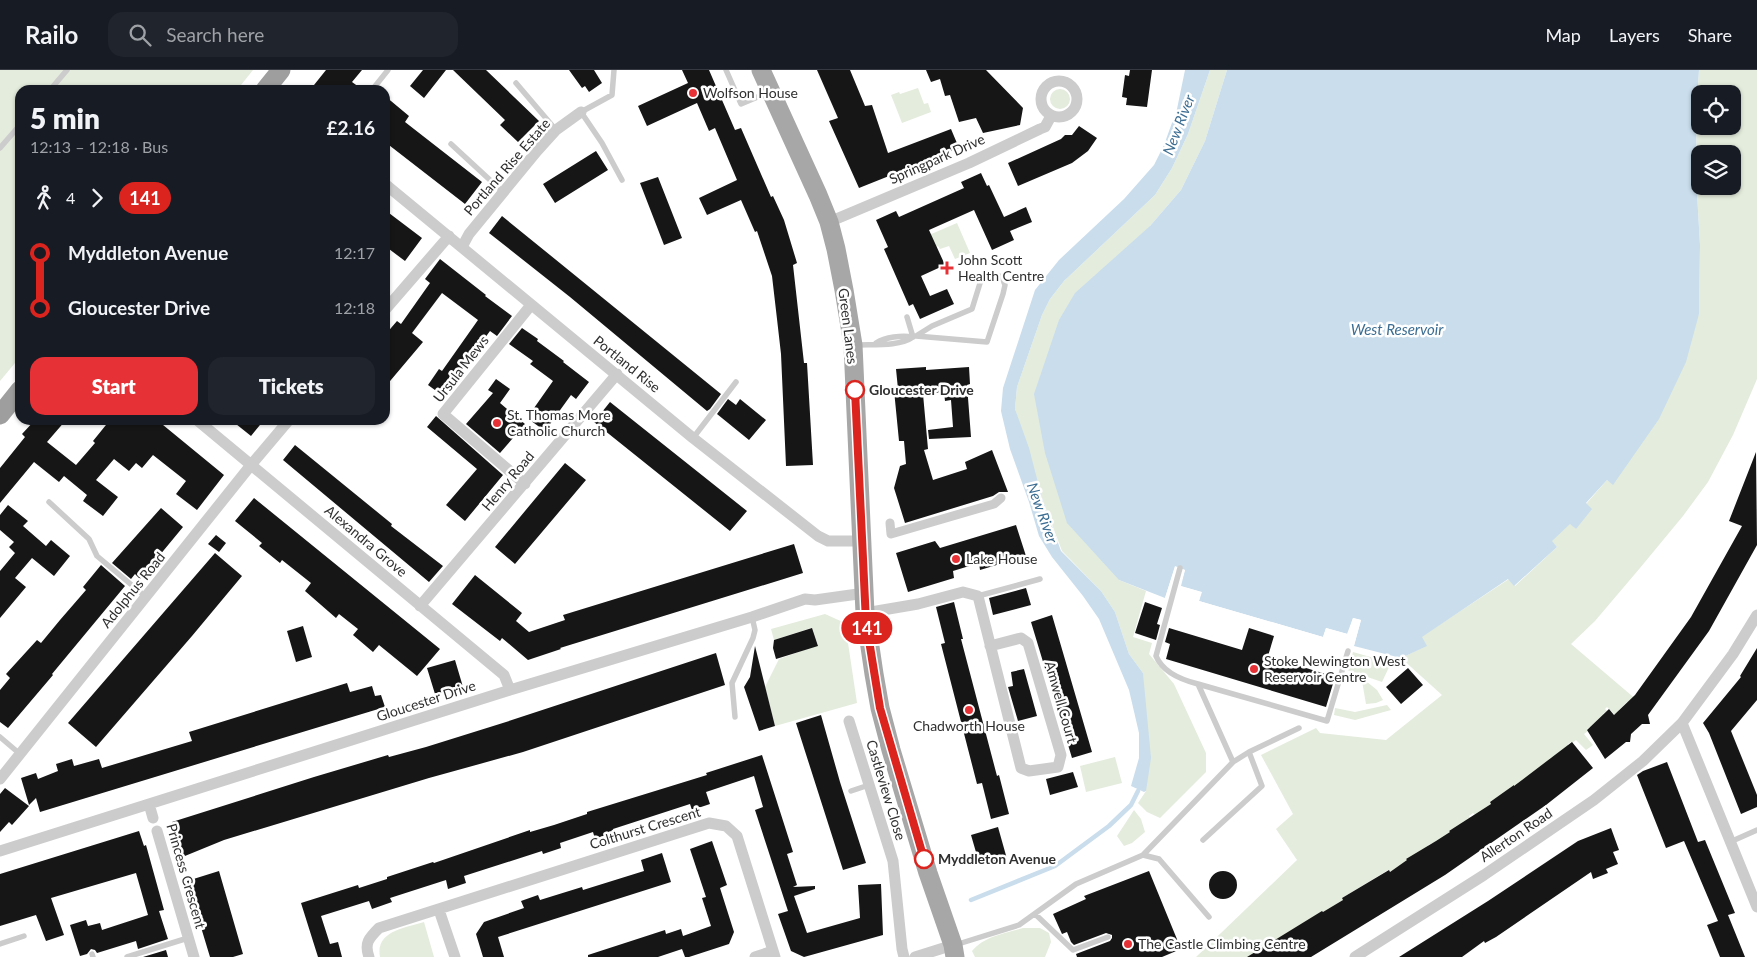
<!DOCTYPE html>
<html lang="en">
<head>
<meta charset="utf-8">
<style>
  body { margin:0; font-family:Lato,sans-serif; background:#20242c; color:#f1f3f6; height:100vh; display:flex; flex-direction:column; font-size:19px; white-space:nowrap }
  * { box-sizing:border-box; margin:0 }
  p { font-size:16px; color:#9ea1a6 }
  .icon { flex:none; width:28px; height:28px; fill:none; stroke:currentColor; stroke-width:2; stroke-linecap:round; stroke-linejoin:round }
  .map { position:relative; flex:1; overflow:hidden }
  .drawer { position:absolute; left:15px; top:15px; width:375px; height:340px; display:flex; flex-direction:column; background:#171b24; border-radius:15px; box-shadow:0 1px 4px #0004 }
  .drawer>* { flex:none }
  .badge { padding:0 10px; border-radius:16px; font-size:18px; line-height:32px }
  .fabs { position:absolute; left:1691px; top:15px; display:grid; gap:10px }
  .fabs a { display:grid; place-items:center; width:50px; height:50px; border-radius:10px; background:#171b24; box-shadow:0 1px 4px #0004; font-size:25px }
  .map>.badge { position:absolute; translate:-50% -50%; box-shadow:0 0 0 2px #fff }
  .legs { display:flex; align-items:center; gap:8px; height:55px; padding:0 15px; font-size:16px }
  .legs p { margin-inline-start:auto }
  .head { display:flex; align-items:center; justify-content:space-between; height:85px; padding:0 15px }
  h1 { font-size:28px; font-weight:800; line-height:38px }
  .cta { display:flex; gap:10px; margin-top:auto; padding:10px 15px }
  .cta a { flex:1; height:58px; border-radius:15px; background:#e63136; color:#fff; font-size:20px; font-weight:800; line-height:58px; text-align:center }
  .cta a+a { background:#20242c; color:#f1f3f6 }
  ul { padding:0 15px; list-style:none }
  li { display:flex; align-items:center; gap:18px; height:55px; font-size:19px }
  li i { display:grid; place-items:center; width:8px; height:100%; margin:0 6px; background:currentColor }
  li i::after { content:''; width:12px; height:12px; margin:-6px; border:4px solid; border-radius:50%; background:#171b24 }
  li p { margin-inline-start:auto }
  li:first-child i { background:linear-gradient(#0000 50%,currentColor 0) }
  li:last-child i { background:linear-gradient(currentColor 50%,#0000 0) }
  header { display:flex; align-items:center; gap:30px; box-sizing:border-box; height:70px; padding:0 25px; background:#171b24; border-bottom:1px solid #363941 }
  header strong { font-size:24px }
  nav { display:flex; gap:28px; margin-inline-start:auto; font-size:18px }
  .search { width:350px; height:45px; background:#20242c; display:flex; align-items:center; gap:12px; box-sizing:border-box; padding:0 18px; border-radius:15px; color:#9ea1a6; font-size:19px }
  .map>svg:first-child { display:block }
  .green { fill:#e4ecdd; fill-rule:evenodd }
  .water { fill:#c9ddec }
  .pier { fill:#fff }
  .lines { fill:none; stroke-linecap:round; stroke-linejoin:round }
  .stream { stroke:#c9ddec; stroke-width:4.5 }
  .building { fill:#161616 }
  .service { stroke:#ccc; stroke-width:5.5 }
  .pedestrian { stroke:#ccc; stroke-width:9 }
  .minor { stroke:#ccc; stroke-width:11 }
  .primary { stroke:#a7a7a7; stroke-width:19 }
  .trunk { stroke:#9e9e9e; stroke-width:19 }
  .line-1-casing { stroke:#fff; stroke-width:11 }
  .line-1 { stroke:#dc241f; stroke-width:8 }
  .poi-dot { fill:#e63136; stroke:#fff; stroke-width:2 }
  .stop-1-dot { fill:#fff; stroke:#dc241f; stroke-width:2.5 }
  .labels { text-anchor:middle; stroke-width:5; stroke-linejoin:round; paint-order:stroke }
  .poi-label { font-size:14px; fill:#2f2f2f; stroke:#fff; text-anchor:start }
  .street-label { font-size:14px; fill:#2f2f2f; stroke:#fff }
  .stop-label { font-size:14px; font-weight:bold; fill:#2f2f2f; stroke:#fff; text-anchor:start }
  .water-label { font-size:15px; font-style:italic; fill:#3c6d92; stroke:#fff }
</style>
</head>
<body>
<header>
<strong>Railo</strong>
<div class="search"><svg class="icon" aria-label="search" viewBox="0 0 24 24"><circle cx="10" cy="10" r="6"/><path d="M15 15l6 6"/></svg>Search here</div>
<nav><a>Map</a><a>Layers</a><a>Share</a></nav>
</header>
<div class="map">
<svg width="1757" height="887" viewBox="0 0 1757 887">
  <rect width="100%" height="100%" fill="#fff"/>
  <path class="green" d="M0 0H253L237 20H20V287L0 311Z
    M1210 0H1227L1205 71 1181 120 1150 156 1119 510 1146 521 1133 567 1152 573 1149 584 1174 614 1206 683V702L1160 748 1147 742 1138 733 1146 721 1143 603 1129 584 1115 542 1101 521 1062 481 1042 428 1015 339 1017 317 1042 245 1050 229 1064 211 1155 125 1172 98 1188 64Z
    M1699 0H1757V309L1733 365 1708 412 1683 446 1640 498 1595 551 1571 574 1638 631 1627 632 1619 640 1623 645 1619 649 1607 637 1605 639 1607 641 1603 644 1613 654 1591 658 1590 657 1587 659 1588 661 1584 664 1593 675 1586 680 1576 670 1572 673 1571 672 1568 674V676L1553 688 1552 687 1549 689 1550 691 1515 717 1514 715 1510 718V720L1496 730 1494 729 1490 732 1491 734 1487 737 1494 748 1475 745 1473 743 1469 746 1470 748 1453 760 1452 759 1449 761 1450 762 1438 771 1428 775 1429 777 1407 789V791L1390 802 1388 800 1342 828 1343 830 1324 843 1322 841 1318 844 1252 887H1196L1297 790 1276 759 1293 744 1261 685 1316 658 1320 663 1386 670 1442 625 1401 588 1426 576 1421 567 1509 509 1515 516 1557 477 1551 471 1570 453 1576 459 1586 434 1607 410 1613 414 1699 244 1700 175 1697 123 1696 43ZM1700 24H1732V56H1700ZM1700 84H1732V116H1700Z
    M918 18 924 34 928 33 931 42 902 53 891 25 899 22 900 24Z
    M1050 29a10 10 0 1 1 20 0a10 10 0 1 1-20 0Z
    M957 153 970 183 955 189 949 176 940 179 938 176 914 186 908 174Z
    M825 544 845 553 857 633 775 656 765 617 779 589 818 575 811 558 774 570 771 559Z
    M1353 582 1391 593 1382 612 1347 600Z
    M1362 611H1366L1377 620 1383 630 1376 633 1366 634Z
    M1387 635 1391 640 1355 650 1334 645 1335 638 1355 642Z
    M1115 687 1122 713 1086 722 1080 696Z
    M1134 740 1141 749 1145 762 1132 773 1124 776 1117 766Z
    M424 852 434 887H380C375 861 405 858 424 852Z
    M1023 858H1040L1049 863 1051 872 1045 887H975L972 881C984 866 1006 863 1023 858Z"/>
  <path class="water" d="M1185 0H1210L1188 64 1172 98 1155 125 1064 211 1050 229 1042 245 1017 317 1015 339 1029 378 1042 428 1061 481 1101 521 1115 542 1129 584 1143 603 1151 688 1146 721 1144 722 1131 716 1139 688V663L1129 620 1099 549 1083 526 1052 487 1039 466 1029 432 1010 379 1001 341 1003 318 1035 220 1059 190 1124 129 1154 95 1164 75 1177 39Z
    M1227 0H1699L1696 43 1697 123 1700 175 1699 244 1686 292 1659 349 1613 415 1607 410 1586 433 1592 439 1576 459 1570 454 1552 471 1557 477 1514 516 1508 509 1422 567 1427 576 1401 588 1354 576 1361 550 1353 548 1348 564 1326 558 1323 567 1199 531 1201 522 1180 516 1185 500 1175 497 1165 528 1119 510 1067 453 1045 383 1034 324 1059 250 1075 223 1150 156 1181 120 1205 71Z"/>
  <path class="pier" d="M1175 496 1185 500 1181 516 1202 522 1199 531 1323 567 1326 558 1347 564 1353 548 1361 550 1353 579 1351 576 1358 552 1355 551 1349 566 1328 561 1325 568 1323 569 1198 533 1197 530 1199 523 1178 517 1182 501 1176 500 1168 529 1165 528Z"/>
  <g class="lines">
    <path class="stream" d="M971 830 1055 796 1109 756 1131 735 1138 721"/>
  </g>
  <path class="building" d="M326 0H362L352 12 363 20H310Z
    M423 0H446L424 28 410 16Z
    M453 0H486L539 51 518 72 500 55 505 50Z
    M569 0H594L602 13 589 22 585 16 582 18Z
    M682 0H709L735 60 741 58 771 127 773 126 784 150 797 193 793 195 804 293H807L813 395 786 396 781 284 777 249 772 206 757 161 755 162 741 130 707 145 699 128 737 110 715 58 709 61 697 33 647 56 638 36 688 13Z
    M817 0H850L865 36 872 35 888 83 951 59 959 78 859 118 829 51 838 48Z
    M926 0H986L1023 38 1020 55 983 63 976 48 959 52 950 25 945 26 940 9 931 12Z
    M1130 0H1152L1147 37 1126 35 1127 28 1122 27 1125 5 1129 6Z
    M385 26 409 46 405 52 482 112 465 134 385 72Z
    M1079 56 1097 68 1088 81 1072 93 1018 116 1008 93 1061 69 1065 65H1072Z
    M596 81 608 100 555 133 543 114Z
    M981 103 987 116 989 115 1004 147 1026 137 1032 152 1010 161 1014 170 992 180 974 140 929 160 945 195 921 206 930 226 947 219 954 234 920 249 913 234 909 236 884 179 888 177 876 150 896 141 899 147 964 118 961 112Z
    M658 107 682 168 664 175 640 113Z
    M385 140 422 168 405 191 385 176Z
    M502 146 721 324 710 339 707 341 570 227 489 163Z
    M440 189 486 225 485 226 512 246 497 266 490 261 454 310 458 313 446 328 428 315 439 299 442 301 478 250 442 223 412 263 423 272 385 317V265L397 251 401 254 430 213 425 209Z
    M522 258 538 269 537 271 564 291 563 292 589 312 576 329 571 325 545 361 527 348 553 311 530 294 533 291 509 274Z
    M926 297V300L969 297 970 314 967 315 971 367 929 369 928 360 953 357 951 330 945 331 944 322 923 324 928 379 924 380 933 410 967 399 965 392 992 380 1008 422H999L993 426 905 453 894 418 900 396 906 394 904 371H899L894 320 898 319 896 299Z
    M496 309 510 319 500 333 525 354 500 383 466 354 493 323 488 320Z
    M728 329 736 335 740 329 766 350 749 370 717 344Z
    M610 332 747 441 730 461 594 352Z
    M436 346 503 405 465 451 446 435 477 399 427 357Z
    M35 350H66L47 372 76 395 95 373 93 371 110 350H157L224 405 197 440 176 424 186 411 153 385 142 398 136 393 129 401 114 389 96 410 118 427 103 446 83 431 87 425 64 406 59 412 34 392 0 433V398L25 367 22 364Z
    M231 350H264L251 366Z
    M295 375 392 454 391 456 443 496 429 512 283 390Z
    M1756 382 1757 475 1709 561 1648 645 1650 654H1642L1631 664 1630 672H1626L1605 689 1587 660 1609 639 1614 645 1635 625 1691 547 1742 456 1729 451Z
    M565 393 586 410 515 494 495 477Z
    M254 428 440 579 417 606 379 575 373 582 353 565 358 559 339 544 336 548 305 521 311 513 282 490 280 493 259 476 262 473 235 451Z
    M8 435 28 451 23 456 46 476 51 470 70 486 54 506 32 488 15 508 26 517 0 548V501L15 483 9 477 14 472 0 460V445Z
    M161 438 183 457 140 509 135 504 131 509 112 493Z
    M1016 455 1026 486 980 500 979 493 953 501 954 508 908 522 896 483 935 471 940 478Z
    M216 465 226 473 219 482 208 474Z
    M794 474 803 503 560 578 561 579 528 590 502 568 500 571 452 534 475 505 522 543 516 551 529 562 565 550 563 545Z
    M215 483 242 506 192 566 96 677 68 653Z
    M101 495 125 516 52 604 53 605 8 658 0 652V620L10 608 6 604 37 570 41 573 60 550 86 520 83 517Z
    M1026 518 1031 535 993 545 989 528Z
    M954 532 963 569H961L997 706 999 705 1009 744 991 749 982 713 977 714 941 574 945 573 936 537Z
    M1145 532 1162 538 1157 554 1160 555 1156 570 1135 563Z
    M1052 545 1092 682 1072 688 1031 552Z
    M303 556 312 587 296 592 287 561Z
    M812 558 818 576 776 589 773 578 774 570Z
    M1169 558 1242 580 1249 558 1274 566 1268 586 1335 607 1326 637 1166 589 1170 574 1165 572Z
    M755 576 775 656 759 661 744 617 750 607Z
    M1757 578V630L1731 661 1757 725V737L1741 744 1709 663 1703 653 1741 607 1740 606Z
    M716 583 725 615 523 682 429 708 224 770 180 788 175 770 177 769 172 752 314 707 388 685 389 687 426 677 506 652Z
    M455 590 463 617 435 624 427 598Z
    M1408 598 1423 615 1401 634 1386 617Z
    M1024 599 1037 646 1018 651 1008 617 1013 616 1011 602Z
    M347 613 350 622 372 616 375 626 381 625 385 637 40 742 36 728 29 735 21 708 36 703 38 709 58 701 56 694 72 689 74 696 99 689 102 698 192 671 189 662Z
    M821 645 840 712 866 793 843 800 796 653Z
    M1572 672 1593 698 1546 735 1445 805 1311 887H1247L1322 841 1323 842 1343 830 1342 828 1389 800 1390 802 1407 790 1406 789 1436 771 1450 762 1449 761 1491 734 1490 732 1514 715V716Z
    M762 685 793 782 787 784 797 815 793 817 815 816V819L794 826 807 863 860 848 858 815 881 814 883 865 804 887 791 881 778 844 788 841 755 740 763 737 754 706 706 722 710 734 692 740 690 734 613 759 614 762 595 769 593 762 560 773 561 778 543 784 542 781 464 806 466 813 448 819 446 810 390 828 392 832 372 839 369 831 321 846 330 874 338 872 342 887H318L301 833 358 815 359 818 387 809V807L433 792 434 793 530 760V762L554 755 587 744V742L707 705 706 703Z
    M1667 692 1698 772 1705 770 1735 843 1728 845 1745 887H1720L1707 855 1718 851 1684 771 1666 778 1637 705 1643 701Z
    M1073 702 1078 717 1050 725 1046 709Z
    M5 718 29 736 12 755 9 752 0 762V724Z
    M998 757 1007 789 980 796 971 765Z
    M1611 758 1619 780 1613 782 1618 794 1606 799 1608 803 1593 809 1591 802 1496 867 1485 873 1484 871 1462 887H1399L1488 831 1578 771Z
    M139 761 144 776 146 775 164 840 159 841 168 869 138 879 136 871 97 883 95 880 91 879 87 884 80 886 70 855 86 850 88 856 100 853 102 860 148 845 136 803 51 828 64 865 46 871 36 845 0 856V804Z
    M712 771 727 815 720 818 734 862 729 874 689 887H685L682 879 658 887H588V885L665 860 666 864 681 859 683 866 711 856 702 828 706 827 690 779Z
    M662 783 671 812 498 867 504 887H483L476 864 484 852 524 838 521 831 538 825 540 830 582 817 583 820 644 801 641 790Z
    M1209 815a14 14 0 1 1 28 0a14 14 0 1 1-28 0Z
    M219 801 243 884 233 887H210L187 811Z
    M1149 801 1181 879 1162 887H1077L1076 884 1110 871 1112 868V865L1106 863 1074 875 1071 872 1067 862 1062 864 1053 844 1086 829 1084 826Z
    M166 880 168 887H143Z"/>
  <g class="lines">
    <path class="service" d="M614 0 612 25 581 42 602 73 622 110
      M726 0 741 34 767 23
      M516 13 556 60
      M50 20 67 0
      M372 20 388 0
      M451 74 503 122
      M0 78 20 55
      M988 203 1002 207 1005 215 1003 224 987 272 916 266 932 256 972 239 981 210Z
      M907 247 913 267
      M876 273C885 267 902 265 913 267
      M855 275C872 274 899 277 913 267
      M693 368 736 312
      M49 432 89 469 97 486 146 527
      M978 526 1040 509
      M1198 614 1327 651 1348 581
      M735 647 732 613 753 568 755 560 752 547
      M0 667 20 684
      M1233 692 1249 682 1299 658
      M851 721 869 715
      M1203 770 1262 716 1249 682
      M1730 772 1757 760
      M1143 785 1159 789 1209 847
      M1035 844 1073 880 1108 867
      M0 874 24 866
      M955 875 1019 855 1076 814 1143 785 1233 692 1198 614C1182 610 1163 603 1156 586L1180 498
      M92 884 93 887
      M127 887 188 868"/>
    <path class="pedestrian" d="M890 453 891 464 994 434 1001 428"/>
    <path class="minor" d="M1041 29a18 18 0 1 1 36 0a18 18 0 1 1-36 0Z
      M385 114 693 368 818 466 828 471H862
      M829 152 969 93 1040 59 1045 57 1051 46
      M462 177 469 164 537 81 556 60 581 42
      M385 240 449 166
      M197 350 504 605 510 620
      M525 414 443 344 531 235
      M420 536 617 304
      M865 543 918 534 963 522 978 526 1021 698 1029 701 1058 697 1061 685 1028 573 1021 568 990 576
      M849 651 893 791 902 879 904 887
      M1682 653 1757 837
      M0 709 251 395 289 350
      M149 734 153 748
      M157 761 194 887
      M0 781 510 620 752 547 805 529 815 530 865 523
      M439 840 455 887
      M369 887C364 873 369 868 379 858L709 753 726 756 737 766 775 887
      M755 887 773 881
      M915 887 953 875
      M1355 887 1484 805 1594 730 1643 691 1682 653 1733 584 1757 545"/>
    <path class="primary" d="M761 0 818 125 829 152 836 179 844 220 853 275 865 543 874 604 880 638 891 680 928 803 953 875 955 887"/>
    <path class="trunk" d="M265 20 281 0
      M0 345 20 320"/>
  </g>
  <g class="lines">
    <g class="line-1-casing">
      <path id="line-1" d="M855 320 866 552 880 638 924 789"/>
    </g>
    <use href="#line-1" class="line-1"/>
  </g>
  <g class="poi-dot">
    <circle cx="693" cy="23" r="5"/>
    <path d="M944.5 190.5h5v5h5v5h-5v5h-5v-5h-5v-5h5z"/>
    <circle cx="497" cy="353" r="5"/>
    <circle cx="956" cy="489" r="5"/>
    <circle cx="1254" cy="599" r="5"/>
    <circle cx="969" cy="640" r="5"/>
    <circle cx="1128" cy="874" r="5"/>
  </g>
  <g class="stop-1-dot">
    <circle cx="855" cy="320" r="9"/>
    <circle cx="924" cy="789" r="9"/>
  </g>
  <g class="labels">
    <g class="poi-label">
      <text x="703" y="28">Wolfson House</text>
      <text x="958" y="195">John Scott<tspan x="958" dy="16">Health Centre</tspan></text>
      <text x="507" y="350">St. Thomas More<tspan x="507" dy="16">Catholic Church</tspan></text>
      <text x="966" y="494">Lake House</text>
      <text x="1264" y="596">Stoke Newington West<tspan x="1264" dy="16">Reservoir Centre</tspan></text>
      <text x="969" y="661" text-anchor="middle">Chadworth House</text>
      <text x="1138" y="879">The Castle Climbing Centre</text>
    </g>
    <g class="street-label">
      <text transform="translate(937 89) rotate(-24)" y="5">Springpark Drive</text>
      <text transform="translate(507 97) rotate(-49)" y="5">Portland Rise Estate</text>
      <text transform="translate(848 256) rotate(83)" y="5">Green Lanes</text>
      <text transform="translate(627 294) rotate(39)" y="5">Portland Rise</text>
      <text transform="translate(461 299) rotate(-52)" y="5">Ursula Mews</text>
      <text transform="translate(508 411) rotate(-50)" y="5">Henry Road</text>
      <text transform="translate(366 471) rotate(40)" y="5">Alexandra Grove</text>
      <text transform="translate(133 520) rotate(-51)" y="5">Adolphus Road</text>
      <text transform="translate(426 631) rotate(-18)" y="5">Gloucester Drive</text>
      <text transform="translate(1061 632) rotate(74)" y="5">Amwell Court</text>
      <text transform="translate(886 720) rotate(73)" y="5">Castleview Close</text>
      <text transform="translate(645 758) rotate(-17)" y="5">Colthurst Crescent</text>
      <text transform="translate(1516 765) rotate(-34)" y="5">Allerton Road</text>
      <text transform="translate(186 806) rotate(74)" y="5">Princess Crescent</text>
    </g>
    <g class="stop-label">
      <text x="869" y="325">Gloucester Drive</text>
      <text x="938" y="794">Myddleton Avenue</text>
    </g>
    <g class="water-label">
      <text transform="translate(1179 55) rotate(-69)" y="5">New River</text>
      <text x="1397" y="265">West Reservoir</text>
      <text transform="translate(1042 443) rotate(70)" y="5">New River</text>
    </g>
  </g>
</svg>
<div class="fabs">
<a><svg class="icon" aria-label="locate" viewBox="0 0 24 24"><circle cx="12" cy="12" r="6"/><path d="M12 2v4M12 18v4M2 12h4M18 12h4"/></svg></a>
<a><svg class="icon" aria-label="layers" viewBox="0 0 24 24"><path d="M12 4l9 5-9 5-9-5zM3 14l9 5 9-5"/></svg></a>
</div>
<b class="badge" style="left:867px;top:558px;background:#dc241f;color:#fff">141</b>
<section class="drawer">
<div class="head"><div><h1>5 min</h1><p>12:13 – 12:18 · Bus</p></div><b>£2.16</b></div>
<div class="legs"><svg class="icon" aria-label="walk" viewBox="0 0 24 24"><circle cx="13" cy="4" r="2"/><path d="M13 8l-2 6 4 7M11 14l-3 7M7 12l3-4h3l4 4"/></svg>4<svg class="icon" aria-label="forward" viewBox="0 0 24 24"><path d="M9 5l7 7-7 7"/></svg><b class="badge" style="background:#dc241f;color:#fff">141</b></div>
<ul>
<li><i style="color:#dc241f"></i><b>Myddleton Avenue</b><p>12:17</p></li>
<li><i style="color:#dc241f"></i><b>Gloucester Drive</b><p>12:18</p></li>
</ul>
<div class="cta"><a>Start</a><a>Tickets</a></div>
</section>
</div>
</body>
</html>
